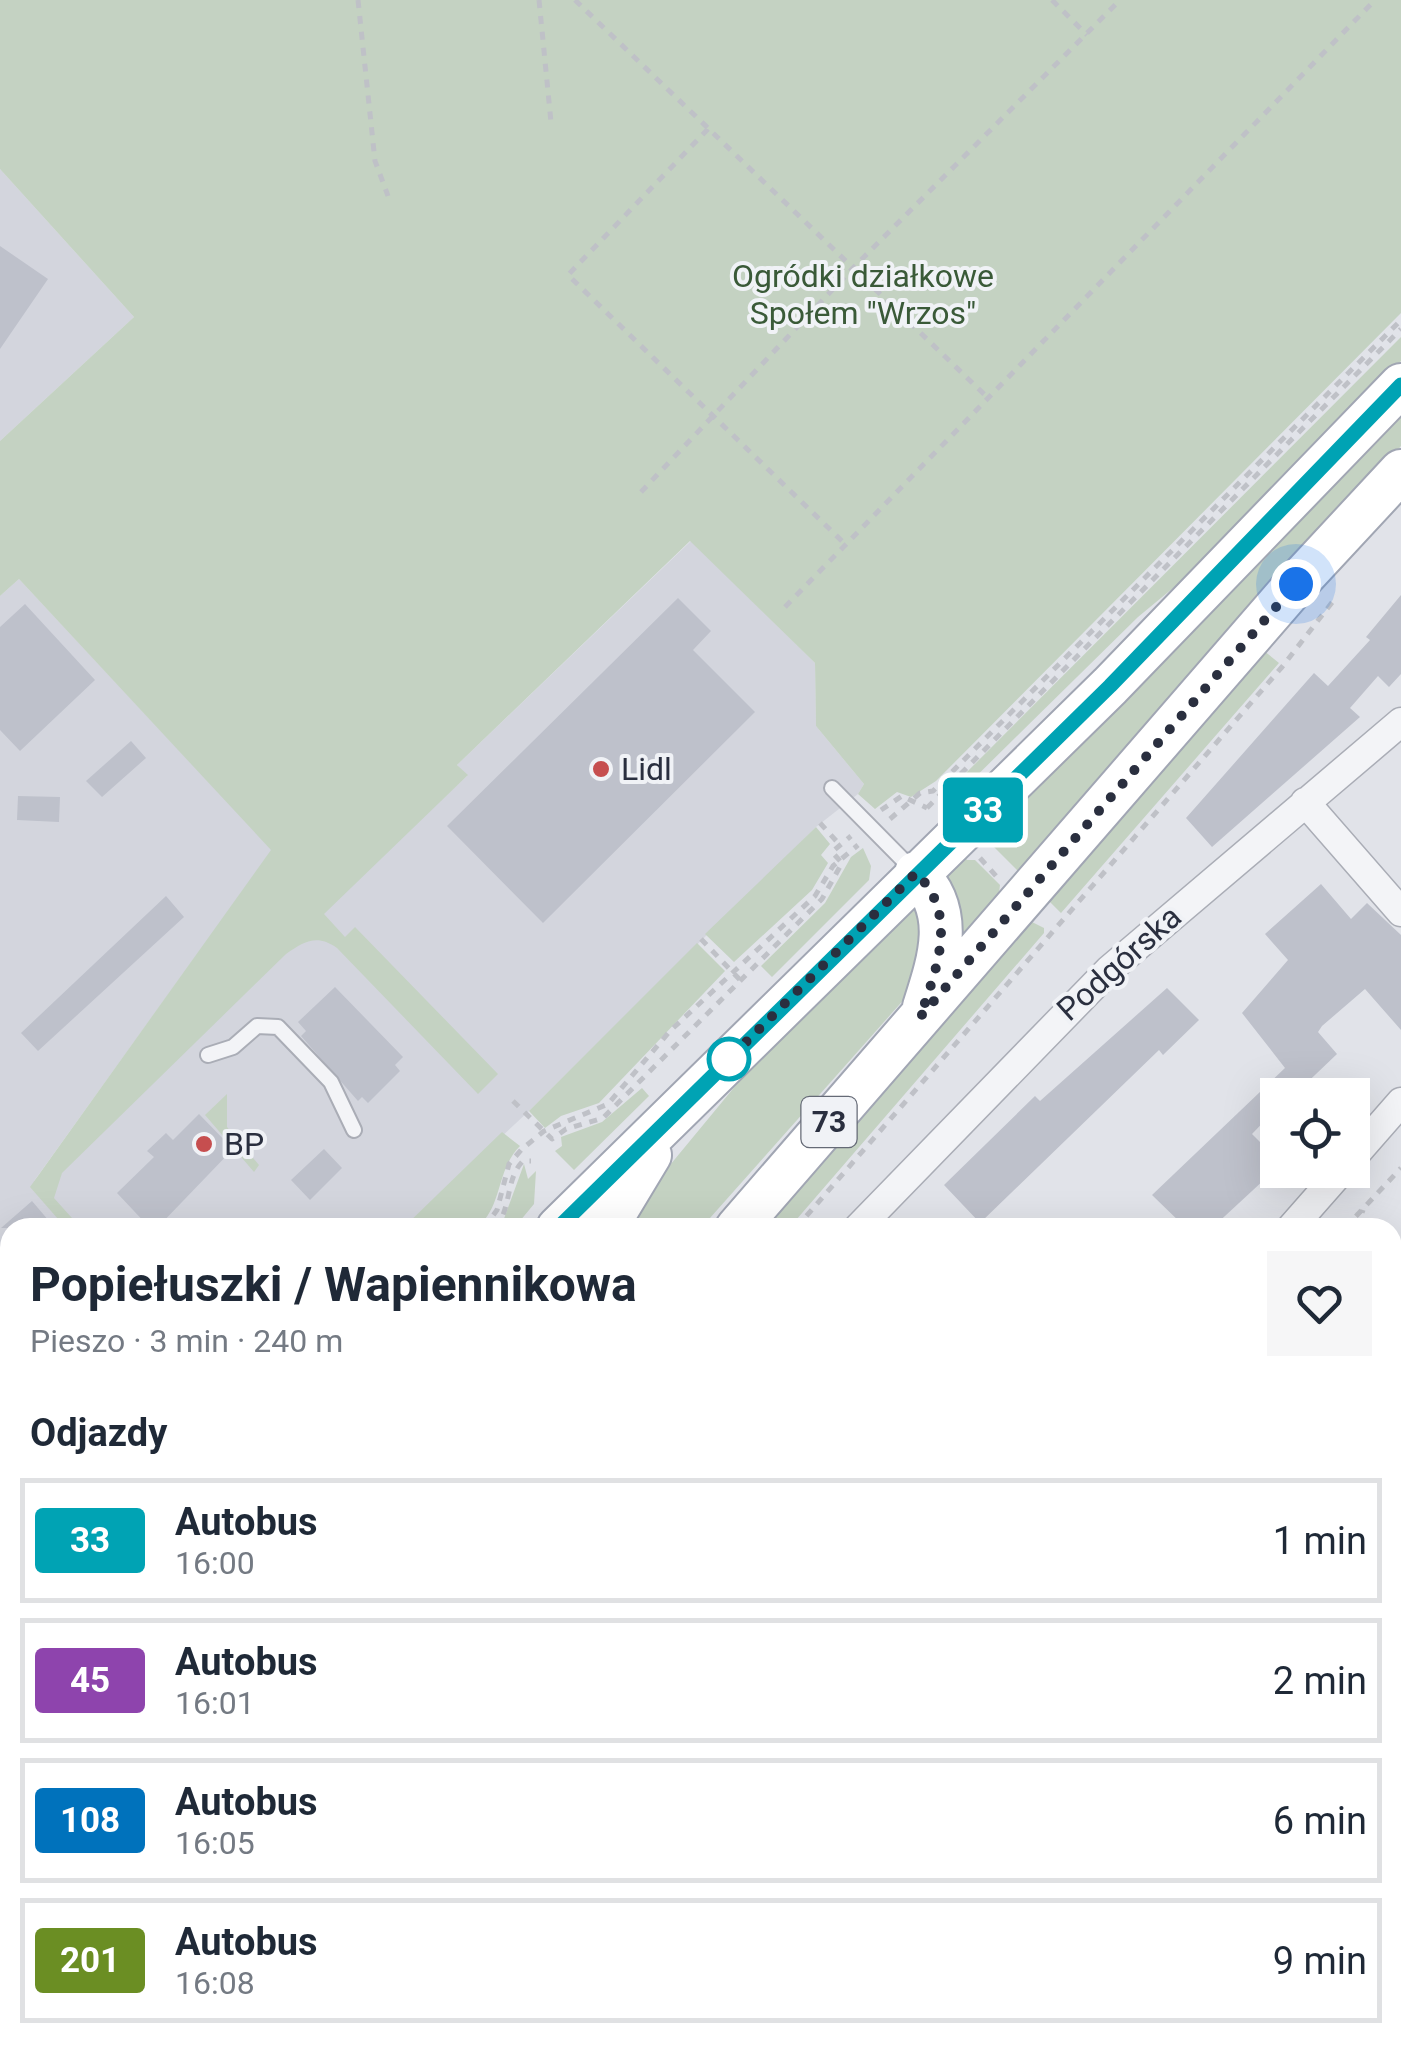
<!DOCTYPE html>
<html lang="pl">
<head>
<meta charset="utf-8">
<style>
  body { margin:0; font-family:Roboto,sans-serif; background:#f6f6f7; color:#1f2937; height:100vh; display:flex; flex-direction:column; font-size:38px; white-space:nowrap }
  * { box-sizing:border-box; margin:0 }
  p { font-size:32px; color:#747a83 }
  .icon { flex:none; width:55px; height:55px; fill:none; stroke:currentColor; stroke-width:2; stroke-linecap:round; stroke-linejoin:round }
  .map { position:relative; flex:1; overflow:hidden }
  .sheet { position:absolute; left:0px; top:1218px; width:1402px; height:842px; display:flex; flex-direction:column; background:#fff; border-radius:30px 30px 0 0; box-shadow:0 10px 40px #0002 }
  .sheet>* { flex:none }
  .badge { padding:0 20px; border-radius:8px; font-size:35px; line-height:65px }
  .buttons { position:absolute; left:1260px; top:1078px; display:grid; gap:20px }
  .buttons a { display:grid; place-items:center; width:110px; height:110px; border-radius:0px; background:#fff; box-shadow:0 10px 40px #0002; font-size:50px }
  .you { position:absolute; width:50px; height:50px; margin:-25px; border:8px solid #fff; border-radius:50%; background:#1a73e8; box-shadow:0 0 0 15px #1a73e833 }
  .map>.badge { position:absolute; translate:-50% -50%; box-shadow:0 0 0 5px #fff }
  h2 { padding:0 30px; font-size:38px; line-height:90px }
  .round { display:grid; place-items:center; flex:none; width:105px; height:105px; border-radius:0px; background:#f6f6f7 }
  .head { display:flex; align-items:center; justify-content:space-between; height:170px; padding:0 30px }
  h1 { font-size:48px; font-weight:700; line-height:75px }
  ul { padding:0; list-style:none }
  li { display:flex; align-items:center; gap:30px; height:125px; margin:0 20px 15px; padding:0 10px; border:5px solid #e0e1e3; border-radius:0px }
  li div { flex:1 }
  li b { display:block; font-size:38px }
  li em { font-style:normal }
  li .badge { min-width:110px; font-weight:700; text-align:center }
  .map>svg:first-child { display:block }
  .built { fill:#d3d5dd }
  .green { fill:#c4d2c2 }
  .building { fill:#bec1cb }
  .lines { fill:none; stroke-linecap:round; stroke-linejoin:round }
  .service-casing { stroke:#aaadb6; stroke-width:18 }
  .minor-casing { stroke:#aaadb6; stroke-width:31 }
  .primary-casing { stroke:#a1a6b3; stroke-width:46 }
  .path { stroke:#bfc1c7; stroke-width:5; stroke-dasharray:8 8; stroke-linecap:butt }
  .service { stroke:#f3f4f7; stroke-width:14 }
  .minor { stroke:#f3f4f7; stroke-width:28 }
  .secondary { stroke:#fff; stroke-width:38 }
  .primary { stroke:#fff; stroke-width:42 }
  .line-casing { stroke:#fff; stroke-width:22 }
  .line { stroke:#00a3b4; stroke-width:15 }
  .walk { stroke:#2a2f3f; stroke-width:10; stroke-dasharray:0 18 }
  .poi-dot { fill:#c64e4f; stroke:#f0f2f6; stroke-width:4 }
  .stop-dot { fill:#fff; stroke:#00a3b4; stroke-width:5 }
  .labels { text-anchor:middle; stroke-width:8; stroke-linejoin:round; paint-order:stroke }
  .shield { fill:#f0f2f6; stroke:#656a76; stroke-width:2.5 }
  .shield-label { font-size:30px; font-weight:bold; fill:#2a2f3f }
  .park-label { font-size:32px; fill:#3a5a38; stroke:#f0f2f6 }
  .poi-label { font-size:32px; fill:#2a2f3f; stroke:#f0f2f6; text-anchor:start }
  .street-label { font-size:32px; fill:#2a2f3f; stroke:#f0f2f6 }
</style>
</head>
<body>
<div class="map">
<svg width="1401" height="2058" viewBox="0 0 1401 2058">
  <rect width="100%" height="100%" fill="#e1e3e9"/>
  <path class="built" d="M0 169 134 317 0 441Z
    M691 541 815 663 816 726 864 784 858 794 816 827 529 1111 404 1227 10 1228V1450L0 1461V596L19 579 272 850 34 1181 467 776 457 765Z"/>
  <path class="green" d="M0 0H1401V313L936 781 911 797 897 792 875 809 858 794 864 784 816 726 815 663 690 541 457 765 468 775 324 914 345 937 355 927 498 1074 478 1094 337 948C317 934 305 941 286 954L62 1173 54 1198 80 1227H65L30 1187 271 850 19 579 0 596V441L134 317 0 169Z
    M1401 337V361L1225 545 1138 617 950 802 943 796Z
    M1401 415V446L1025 878 981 834Z
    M1263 650 1279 663 1061 913 1046 898Z
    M816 827 830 844 821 855 828 863 812 890 734 962 705 934Z
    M863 848 871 866 869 880 772 977 761 966 825 903 851 857Z
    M962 853 967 860H975L1000 885 999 893 1006 900 960 952 939 877Z
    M919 896 930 924 907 996 702 1227 618 1228 794 1015Z
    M1028 920 1044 928V933L790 1227 761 1228Z
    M697 943 725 971 599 1103 561 1116 545 1128 529 1111Z
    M642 1088 649 1096 574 1170 555 1151 562 1146 561 1137 602 1122Z
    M227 1094V1127L259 1165 254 1172 205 1115Z
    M502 1132 520 1146C496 1170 503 1205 478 1227H404Z
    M524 1164 528 1179 536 1171 534 1204 515 1227H501Z
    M0 1257 10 1269V1370L0 1359Z
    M10 1801V1978H1L0 1804Z
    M116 2050H361L371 2058H129Z
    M483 2050H613L624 2058H493Z"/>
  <path class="building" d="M0 246 48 279 0 349Z
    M1401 595V674L1389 687 1378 676 1350 708 1360 717 1212 847 1186 818 1314 673 1328 686 1370 640 1366 637Z
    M678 598 711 631 693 650 755 712 543 923 447 826Z
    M25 604 95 680 20 751 0 730V627Z
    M131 741 146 758 102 797 86 781Z
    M18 796 60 797 59 822 17 820Z
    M1321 884 1351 919 1367 903 1401 935V1030L1365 989 1322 1026 1318 1032 1337 1054 1294 1095H1278V1107L1252 1134 1278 1160V1167L1212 1228H1186L1152 1195 1285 1068 1242 1013 1288 960 1265 934Z
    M166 896 184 917 38 1051 21 1033Z
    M335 987 403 1057 395 1065 400 1071 368 1103 362 1097 358 1101 301 1036 306 1031 298 1022Z
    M1167 988 1199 1020 1163 1055 1159 1050 980 1223 944 1185 1035 1096 1040 1101Z
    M199 1114 233 1149 157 1228H150L117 1193 154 1157 147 1151 166 1133 173 1140Z
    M324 1149 342 1168 310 1200 291 1180Z
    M32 1201 55 1228H1Z"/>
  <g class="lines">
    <g class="service-casing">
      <path id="service" d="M832 788 912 869
        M208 1055 233 1047 257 1026 278 1027 331 1082 354 1130"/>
    </g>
    <g class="minor-casing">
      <path id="minor" d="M1305 802 1401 912
        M1352 1158 1401 1102
        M858 1228 1109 970 1401 722
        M1291 1228 1342 1170
        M1392 1845 1401 1836
        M954 2050 968 2058
        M1205 2058 1212 2050"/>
    </g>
    <g class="primary-casing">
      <path id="primary" d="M916 873C956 911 939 960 924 1007
        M558 1228 1110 686 1401 385
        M606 1228 650 1155
        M737 1228 1296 584 1401 471
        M0 1775 10 1765
        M0 2012 10 2017
        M0 2057 10 2047"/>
    </g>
    <path class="path" d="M358 0 375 161 388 196
      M539 0 551 122
      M575 0 987 397
      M1052 0 1087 35
      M708 129 568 275 845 544
      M641 492 853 268 1120 0
      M785 607 1375 0
      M927 808 1401 329
      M881 810 902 796 927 808
      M890 819 920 793 933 791 1401 320
      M820 823 840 845
      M980 858 996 876
      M701 939 742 982
      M513 1101 552 1139 566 1129 603 1118 822 899 842 863 832 852 851 836
      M484 1228 497 1210 509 1164 522 1149 544 1131 608 1104 670 1031 815 896 833 866 858 845
      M495 1228C512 1209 505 1179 523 1161H531
      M796 1228 1282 667 1337 596
      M1345 1228 1401 1168
      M1357 1228 1363 1210
      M1392 1530H1401
      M1392 1660 1401 1665
      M1392 1714 1401 1733
      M1392 1801 1401 1792
      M457 2050 467 2058
      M470 2050 480 2058
      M1022 2050 1035 2058
      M1137 2050 1150 2058
      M1079 2058 1082 2050
      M1157 2058 1164 2050"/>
    <use href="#service" class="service"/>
    <use href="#minor" class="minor"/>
    <path class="secondary" d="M0 1672 10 1671
      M0 1732 10 1740
      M70 2050 84 2058
      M413 2050 424 2058"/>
    <use href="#primary" class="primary"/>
  </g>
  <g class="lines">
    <g class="line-casing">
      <path id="line" d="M558 1228 1110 686 1401 385"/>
    </g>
    <use href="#line" class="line"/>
    <path class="walk" d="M729 1059 725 1063 916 873C959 914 937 968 920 1017L1296 584"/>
  </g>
  <g class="poi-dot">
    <circle cx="601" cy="769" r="10"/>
    <circle cx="204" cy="1144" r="10"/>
  </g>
  <circle class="stop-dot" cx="729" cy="1059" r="20"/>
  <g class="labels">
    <rect class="shield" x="801.5" y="1097" width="55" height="50" rx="8"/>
    <g class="shield-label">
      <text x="829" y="1132">73</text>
    </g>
    <g class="park-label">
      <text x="863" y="287">Ogródki działkowe<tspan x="863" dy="37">Społem "Wrzos"</tspan></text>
    </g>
    <g class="poi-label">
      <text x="621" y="780">Lidl</text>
      <text x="224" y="1155">BP</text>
    </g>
    <g class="street-label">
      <text transform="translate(1119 963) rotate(-42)" y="11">Podgórska</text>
    </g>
  </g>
</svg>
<div class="buttons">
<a><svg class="icon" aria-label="locate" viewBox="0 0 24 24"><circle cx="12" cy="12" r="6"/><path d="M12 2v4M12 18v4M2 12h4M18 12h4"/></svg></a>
</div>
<div class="you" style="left:1296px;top:584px"></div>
<b class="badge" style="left:983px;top:810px;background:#00a3b4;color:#fff">33</b>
<section class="sheet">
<div class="head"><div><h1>Popiełuszki / Wapiennikowa</h1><p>Pieszo · 3 min · 240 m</p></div><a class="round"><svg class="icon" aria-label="heart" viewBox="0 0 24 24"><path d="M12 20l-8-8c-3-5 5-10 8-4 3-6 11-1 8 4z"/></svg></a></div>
<h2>Odjazdy</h2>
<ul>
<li><span class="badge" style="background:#00a3b4;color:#fff">33</span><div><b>Autobus</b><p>16:00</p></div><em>1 min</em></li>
<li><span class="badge" style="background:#8e44ad;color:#fff">45</span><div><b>Autobus</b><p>16:01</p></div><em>2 min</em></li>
<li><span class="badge" style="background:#0072bc;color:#fff">108</span><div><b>Autobus</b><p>16:05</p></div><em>6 min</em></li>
<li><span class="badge" style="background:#6b8e23;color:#fff">201</span><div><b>Autobus</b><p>16:08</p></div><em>9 min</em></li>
</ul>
</section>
</div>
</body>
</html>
